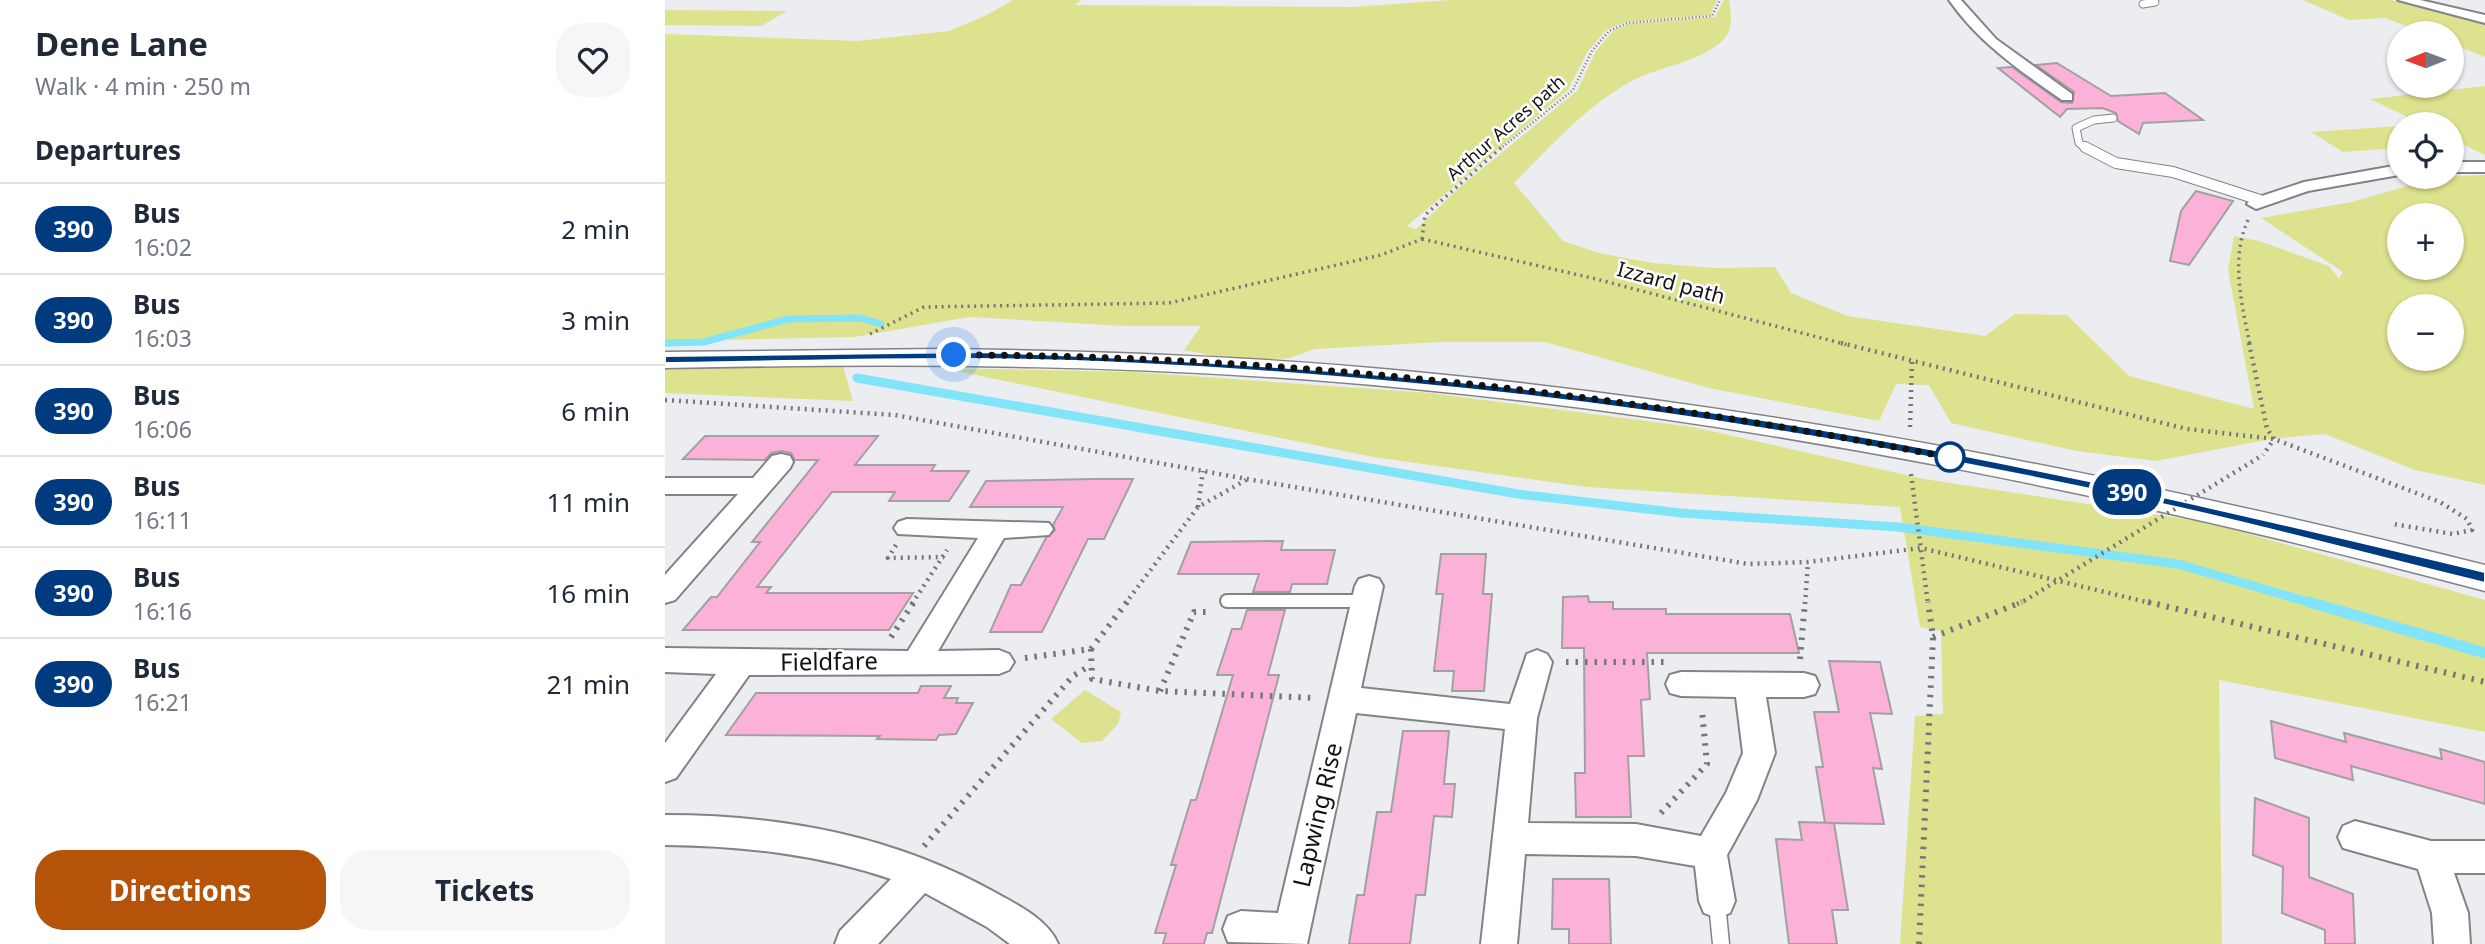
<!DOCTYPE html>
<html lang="en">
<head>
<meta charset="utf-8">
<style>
  body { margin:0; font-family:"Noto Sans",sans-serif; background:#f6f6f7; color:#1f2937; height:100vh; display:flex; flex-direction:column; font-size:26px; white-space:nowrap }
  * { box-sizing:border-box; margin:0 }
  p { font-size:23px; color:#747a83 }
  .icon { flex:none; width:38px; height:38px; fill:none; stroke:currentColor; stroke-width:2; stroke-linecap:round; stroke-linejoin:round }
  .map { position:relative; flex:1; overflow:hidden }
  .panel { display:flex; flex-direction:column; background:#fff; width:665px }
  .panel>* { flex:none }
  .badge { padding:0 14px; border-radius:23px; font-size:24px; line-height:46px }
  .needle { width:46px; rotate:269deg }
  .fabs { position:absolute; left:1722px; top:21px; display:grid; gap:14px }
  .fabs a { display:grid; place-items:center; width:77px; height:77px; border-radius:50%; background:#fff; box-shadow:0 2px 5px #0004; font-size:35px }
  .you { position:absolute; width:35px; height:35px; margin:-18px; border:5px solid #fff; border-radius:50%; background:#1a73e8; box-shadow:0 0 0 10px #1a73e833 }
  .map>.badge { position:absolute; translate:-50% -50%; box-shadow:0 0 0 4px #fff }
  h2 { padding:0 35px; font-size:26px; line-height:63px }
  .round { display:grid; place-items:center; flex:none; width:74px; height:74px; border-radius:28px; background:#f6f6f7 }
  .head { display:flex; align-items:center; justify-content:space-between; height:119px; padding:0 35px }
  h1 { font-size:33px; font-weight:700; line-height:52px }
  .button { display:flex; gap:14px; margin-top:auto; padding:14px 35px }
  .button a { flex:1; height:80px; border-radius:28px; background:#b45309; color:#fff; font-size:28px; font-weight:700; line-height:80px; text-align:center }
  .button a+a { background:#f6f6f7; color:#1f2937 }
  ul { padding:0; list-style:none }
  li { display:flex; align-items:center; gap:21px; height:91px; padding:0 35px; border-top:2px solid #e0e1e3 }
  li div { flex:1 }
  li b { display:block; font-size:26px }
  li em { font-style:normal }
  li .badge { min-width:77px; font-weight:700; text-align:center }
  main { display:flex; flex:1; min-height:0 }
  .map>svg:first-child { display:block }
  .green { fill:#dde28f; fill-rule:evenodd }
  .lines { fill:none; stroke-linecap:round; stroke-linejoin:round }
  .stream-far2 { stroke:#81e4f9; stroke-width:7 }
  .stream-far1 { stroke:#81e4f9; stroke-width:9 }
  .stream { stroke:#81e4f9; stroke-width:11 }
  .building { fill:#fbb1d8; stroke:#a3a0a1; stroke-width:2 }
  .service-far3-casing { stroke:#828387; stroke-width:9 }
  .service-far2-casing { stroke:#828387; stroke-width:12 }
  .service-far1-casing { stroke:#828387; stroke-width:16 }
  .service-casing { stroke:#828387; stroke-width:19 }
  .minor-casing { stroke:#828387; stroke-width:4 }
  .tertiary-casing { stroke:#828387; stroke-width:3 }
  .path-far3 { stroke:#757679; stroke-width:2.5; stroke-dasharray:1 2.5; stroke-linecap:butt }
  .path-far2 { stroke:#757679; stroke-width:3.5; stroke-dasharray:2 4.5; stroke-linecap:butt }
  .path-far1 { stroke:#757679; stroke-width:4.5; stroke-dasharray:2 5; stroke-linecap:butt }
  .path { stroke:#757679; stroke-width:6; stroke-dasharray:2.5 7; stroke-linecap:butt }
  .service-far3 { stroke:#fff; stroke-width:7 }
  .service-far2 { stroke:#fff; stroke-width:10 }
  .service-far1 { stroke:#fff; stroke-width:12 }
  .service { stroke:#fff; stroke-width:16 }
  .minor { fill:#fff; fill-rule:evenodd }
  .tertiary { fill:#fff; fill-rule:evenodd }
  .path-bridge { stroke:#757679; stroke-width:4.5; stroke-dasharray:2 5; stroke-linecap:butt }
  .line { fill:#003b80; stroke:#fff; stroke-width:2 }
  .walk { stroke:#131314; stroke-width:7; stroke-dasharray:0 12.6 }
  .stop-dot { fill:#fff; stroke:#003b80; stroke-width:3.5 }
  .labels { text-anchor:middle; stroke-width:5; stroke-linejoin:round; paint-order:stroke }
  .far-street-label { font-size:18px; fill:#131314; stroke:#fff }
  .street-label { font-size:21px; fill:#131314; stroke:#fff }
  .near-street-label { font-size:24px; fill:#131314; stroke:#fff }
</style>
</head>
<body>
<main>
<section class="panel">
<div class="head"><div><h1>Dene Lane</h1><p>Walk · 4 min · 250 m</p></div><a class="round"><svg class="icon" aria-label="heart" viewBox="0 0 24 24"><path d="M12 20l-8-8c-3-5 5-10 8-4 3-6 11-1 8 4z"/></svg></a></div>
<h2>Departures</h2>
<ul>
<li><span class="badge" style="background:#003b80;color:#fff">390</span><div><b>Bus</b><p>16:02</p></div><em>2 min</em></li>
<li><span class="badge" style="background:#003b80;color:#fff">390</span><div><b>Bus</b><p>16:03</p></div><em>3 min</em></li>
<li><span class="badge" style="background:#003b80;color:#fff">390</span><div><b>Bus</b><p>16:06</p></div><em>6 min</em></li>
<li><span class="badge" style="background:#003b80;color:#fff">390</span><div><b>Bus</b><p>16:11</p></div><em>11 min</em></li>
<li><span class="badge" style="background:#003b80;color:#fff">390</span><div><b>Bus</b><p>16:16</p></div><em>16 min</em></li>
<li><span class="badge" style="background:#003b80;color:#fff">390</span><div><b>Bus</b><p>16:21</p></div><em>21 min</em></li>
</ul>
<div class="button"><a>Directions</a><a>Tickets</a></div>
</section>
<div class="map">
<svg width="1820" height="944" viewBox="0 0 1820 944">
  <rect width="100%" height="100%" fill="#ebedf1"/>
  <path class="green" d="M348 0H416L410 5 688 7 785 0H1052L1045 15 960 22 941 30 923 51 903 90 742 226 751 229 795 187 912 91 931 51 948 31 963 24 1050 17 1059 0H1064C1066 14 1069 29 1058 40 1035 63 993 66 965 82 920 107 886 146 849 183L898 241 934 253 987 263 1049 268 1110 267 1126 293 1182 316 1320 336 1350 314 1402 315 1464 376 1589 409 1563 270 1569 236 1594 241 1664 266 1674 279 1678 272 1596 218 1687 202 1773 177 1820 175V485L1750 470 1660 434 1606 439 1491 461 1412 451 1286 423 1264 385 1231 384 1214 421 1044 388 880 342H775L650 349 624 358 574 361 519 350 536 326H459L305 317 189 337 0 341V34L192 41 284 31 322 15ZM1734 215H1787V268H1734ZM1734 306H1787V359H1734Z
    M1638 0H1725L1820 22V57L1787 44V33H1760L1720 18 1684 20Z
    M0 10 122 11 96 26 0 25Z
    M1820 86V155L1787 139V124H1757L1705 99Z
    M1734 126V148L1678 152 1646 132Z
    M178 366 188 401 0 393V369Z
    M277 368 469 372 765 393 1028 427 1259 479 1540 522 1820 600V732L1554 680 1557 944H1235L1250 716 1278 714 1276 631 1255 627 1235 507 922 487 708 457Z
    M420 690 456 712 453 724 437 741 417 743 386 719Z"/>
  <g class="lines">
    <path class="stream-far2" d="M0 343 39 342 123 319 195 318 216 324"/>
    <path class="stream-far1" d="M192 378 853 494 1016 513 1233 527 1513 564 1650 604"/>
    <path class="stream" d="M1644 602 1820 653"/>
  </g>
  <path class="building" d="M1392 63 1446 96 1500 93 1538 120 1478 123 1474 134 1453 121 1451 113 1437 108 1402 109 1395 117 1333 68 1347 67 1396 102 1407 103 1409 92 1371 65Z
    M1531 191 1568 201 1524 265 1505 261 1516 211Z
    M40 436H213L190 465H270L266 471H304L284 501H224L230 492H167L92 587H106L101 593H248L224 630H18L46 597H52L95 542H87L153 460H130L126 453 117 451 106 453 100 460 18 459Z
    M430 479H468L439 539H423L377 632H325L346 585H356L381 538 390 530 388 525 398 507H305L321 481Z
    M618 541 616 550H670L662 584H627L625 592H588L594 574H513L526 542Z
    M776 554H821L818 594H827L819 691H787L789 671H769L778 594H771Z
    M923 596 924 602H948V609H1001V614H1125L1134 653H982L985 699 976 700 979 756H963L966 817H911L910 773H920L919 648H897L898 597Z
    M582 610H620L603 675H614L547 933H542L539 944H498L501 933H490L511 865H506L526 800H531L568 675H552L567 629H576Z
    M1164 661 1215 662 1227 714 1205 713 1217 769 1208 768 1219 824 1160 823 1151 767H1158L1149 712H1174Z
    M256 686H286L279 698H293L291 703H308L291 734 274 735 271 740 212 739 215 736 61 735 91 693H253Z
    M1606 721 1681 742 1679 733 1777 759 1775 749 1820 762V804L1686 766 1688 780 1610 758Z
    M738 731H784L779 784H790L787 817 769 816 760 895H751L745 944H684L692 895H699L712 812H726Z
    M1590 798 1644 818V877L1688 894 1690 944H1660V930L1617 913 1618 867 1588 855Z
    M1134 822 1169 823 1183 910H1167L1172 944H1124L1111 839 1137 840Z
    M888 879H944L946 944H904V929H887Z"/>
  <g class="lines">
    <g class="service-far3-casing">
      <path id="service-far3" d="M1478 4 1490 2 1488 0
        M1422 149 1414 143 1411 128 1429 120 1448 118"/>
    </g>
    <g class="service-far2-casing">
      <path id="service-far2" d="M1420 147 1451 163 1508 172 1595 200"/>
    </g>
    <g class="service-far1-casing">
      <path id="service-far1" d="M562 601H700"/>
    </g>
    <g class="service-casing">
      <path id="service" d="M1052 903 1056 944"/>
    </g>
    <g class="minor-casing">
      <path id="minor" d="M1284 0H1296L1331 39 1407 94V100H1397C1354 70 1314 43 1284 0Z
        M1733 0H1755L1820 15V23Z
        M1787 162H1820V172H1787Z
        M1734 165V175L1643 191 1591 209 1582 204 1585 200 1639 182Z
        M116 454 125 456 128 462 125 468 10 600 0 603V575L73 494H0V478H88L107 456Z
        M242 519 384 523 388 529 384 535 339 538 273 651 334 650 344 654 349 662 344 670 334 674 84 675 11 778 0 782V743L51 674 0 672V648L243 651 313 538 233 534 229 528 233 522Z
        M704 576 714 579 718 586 696 688 845 704 862 654 872 650 882 654 887 662 872 718 863 823 971 824 1036 836 1061 793 1078 753 1071 697 1016 696 1005 693 1001 684 1005 675 1016 672 1139 673 1150 676 1154 685 1150 694 1139 697H1101L1110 753 1092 800 1062 855 1070 901 1065 913 1052 918 1039 913 1034 901 1030 866 971 856 860 854 852 944H816L840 729 691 713 642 944 563 942 558 929 563 916 576 911 613 913 690 586 694 579Z
        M0 815C118 815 230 836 333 894 355 906 384 921 393 944H345L322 927 260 893 213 944H170L175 931 226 879C152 854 78 846 0 845Z
        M1690 821 1766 841H1820V873H1789L1803 913 1805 944H1769L1767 913 1753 869 1678 848 1673 837 1678 826Z"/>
    </g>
    <g class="tertiary-casing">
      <path id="tertiary" d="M278 349C432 351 586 356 740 371 1105 405 1464 476 1820 565V591C1465 497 1106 423 739 388 494 364 247 363 0 368V352Z"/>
    </g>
    <path class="path-far3" d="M835 149 908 90 927 51 944 31 962 23 1047 16 1055 0"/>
    <path class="path-far2" d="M1583 220C1565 259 1577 305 1585 345
      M757 239 931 279 1183 345
      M757 239 760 215 837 147
      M205 334 259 307 504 303 716 255 757 239"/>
    <path class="path-far1" d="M1176 343 1522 429 1609 439 1775 502 1802 519 1807 530 1788 534 1728 524
      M1584 343 1602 429 1609 439 1598 455
      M0 400 230 415 582 479 1083 564 1143 562 1256 548 1490 604
      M1245 427 1247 362
      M1246 474 1263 604
      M533 507 538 471
      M231 545 223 558 279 557
      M247 604 282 550
      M460 604 533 507 581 480
      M1140 604 1143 562
      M1352 604 1359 601"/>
    <path class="path" d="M1483 602 1820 682
      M226 637 249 602
      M1268 637 1357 602
      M426 649 427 679 495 691 651 698
      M360 658 426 649 462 602
      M1135 659 1140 602
      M901 662H1001
      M495 691 529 612H547
      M996 813 1042 764 1037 711
      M259 846 408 676 426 665
      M1254 944 1268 637 1263 602"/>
    <use href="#service-far3" class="service-far3"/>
    <use href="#service-far2" class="service-far2"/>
    <use href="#service-far1" class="service-far1"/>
    <use href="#service" class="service"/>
    <use href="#minor" class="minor"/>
    <use href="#tertiary" class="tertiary"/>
    <path class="path-bridge" d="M1359 601 1598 455"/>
  </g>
  <path class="line" d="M314 352C552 360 789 376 1024 409 1293 447 1557 509 1820 572V583C1715 558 1611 529 1506 506 1253 451 997 406 739 383 598 370 456 360 314 359 210 358 105 362 0 363V356Z"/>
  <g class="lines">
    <path class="walk" d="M289 355C621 355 972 395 1297 460L1285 457"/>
  </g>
  <circle class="stop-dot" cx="1285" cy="457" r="14"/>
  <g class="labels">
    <g class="far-street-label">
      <text transform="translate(841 128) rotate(-41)" y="6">Arthur Acres path</text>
    </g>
    <g class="street-label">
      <text transform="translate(1006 283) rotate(15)" y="7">Izzard path</text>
    </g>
    <g class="near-street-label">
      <text transform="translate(164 662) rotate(-1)" y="8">Fieldfare</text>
      <text transform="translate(653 815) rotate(-77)" y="8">Lapwing Rise</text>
    </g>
  </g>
</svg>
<div class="fabs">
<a><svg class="needle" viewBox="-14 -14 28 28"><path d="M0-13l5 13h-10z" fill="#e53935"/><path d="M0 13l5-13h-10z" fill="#747a83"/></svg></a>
<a><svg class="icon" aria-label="locate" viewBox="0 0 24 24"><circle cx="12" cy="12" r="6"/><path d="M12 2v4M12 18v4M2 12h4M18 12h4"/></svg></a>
<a>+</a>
<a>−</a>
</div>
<div class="you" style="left:289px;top:355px"></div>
<b class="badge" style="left:1462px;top:492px;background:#003b80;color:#fff">390</b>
</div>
</main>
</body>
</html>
